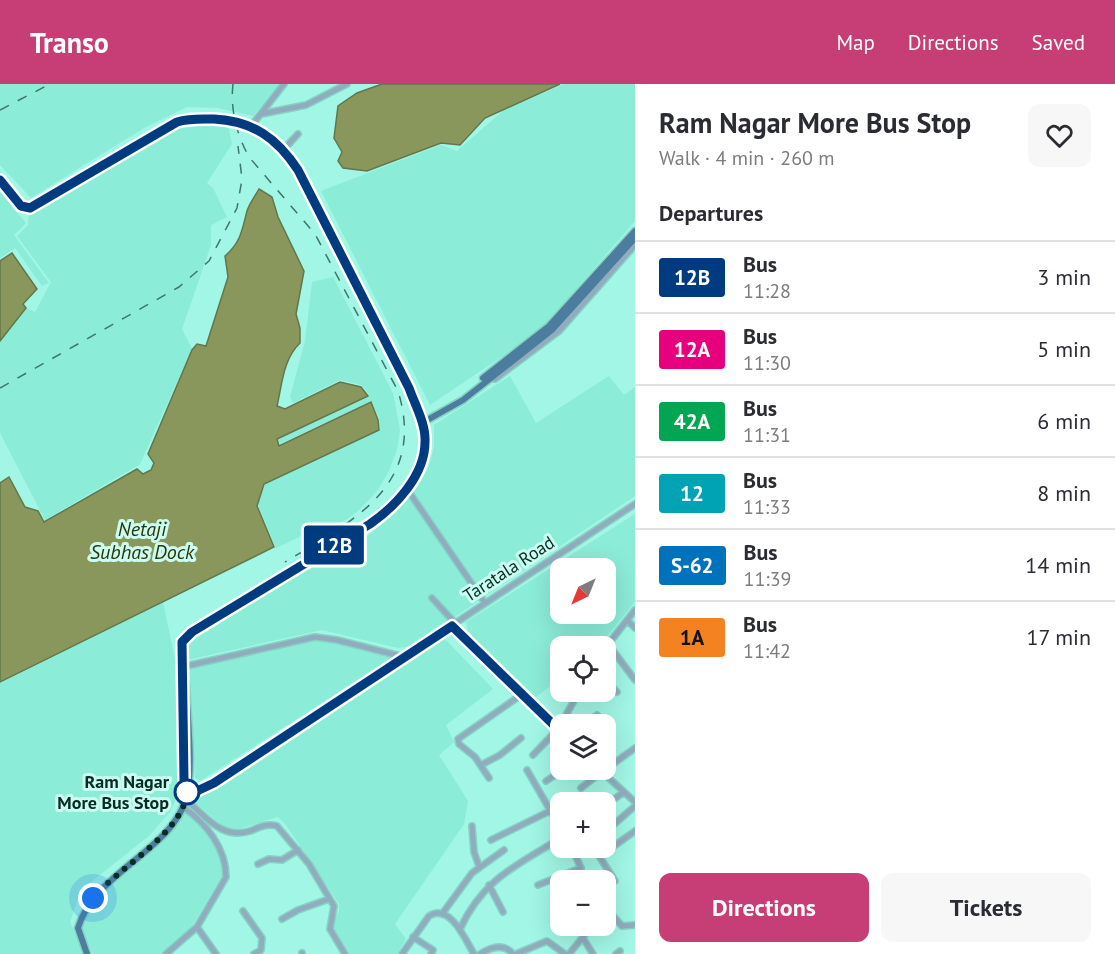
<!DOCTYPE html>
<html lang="en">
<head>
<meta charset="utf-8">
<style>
  body { margin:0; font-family:"PT Sans",sans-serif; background:#f7f7f7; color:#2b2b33; height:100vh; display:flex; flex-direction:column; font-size:22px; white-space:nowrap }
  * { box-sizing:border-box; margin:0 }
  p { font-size:20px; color:#7c7c81 }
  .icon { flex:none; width:33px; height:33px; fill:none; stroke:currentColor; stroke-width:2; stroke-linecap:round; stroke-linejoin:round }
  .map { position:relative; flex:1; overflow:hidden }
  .sheet { display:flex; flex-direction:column; background:#fff; width:480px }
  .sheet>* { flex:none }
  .badge { padding:0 12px; border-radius:4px; font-size:21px; line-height:39px }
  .needle { width:39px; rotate:223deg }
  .controls { position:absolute; left:550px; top:474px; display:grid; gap:12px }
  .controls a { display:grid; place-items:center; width:66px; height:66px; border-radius:12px; background:#fff; box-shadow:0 6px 24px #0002; font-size:30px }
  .you { position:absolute; width:30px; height:30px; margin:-15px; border:4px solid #fff; border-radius:50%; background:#1a73e8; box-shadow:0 0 0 9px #1a73e833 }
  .map>.badge { position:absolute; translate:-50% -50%; box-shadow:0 0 0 3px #fff }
  h2 { padding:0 24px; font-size:22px; line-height:54px }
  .round { display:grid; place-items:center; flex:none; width:63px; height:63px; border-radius:12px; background:#f7f7f7 }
  .head { display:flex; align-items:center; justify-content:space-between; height:102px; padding:0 24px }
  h1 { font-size:28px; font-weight:600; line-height:45px }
  .action { display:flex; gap:12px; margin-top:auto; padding:12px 24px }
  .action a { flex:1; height:69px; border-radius:12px; background:#c73d75; color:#fff; font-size:24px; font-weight:600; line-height:69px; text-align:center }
  .action a+a { background:#f7f7f7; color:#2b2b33 }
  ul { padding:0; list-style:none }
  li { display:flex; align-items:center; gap:18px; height:72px; padding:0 24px; border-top:2px solid #e1e1e2 }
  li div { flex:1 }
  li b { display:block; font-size:22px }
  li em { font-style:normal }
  li .badge { min-width:66px; font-weight:700; text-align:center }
  header { display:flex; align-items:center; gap:36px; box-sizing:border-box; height:84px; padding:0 30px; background:#c73d75; color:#fff }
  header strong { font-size:28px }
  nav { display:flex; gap:33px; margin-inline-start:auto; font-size:21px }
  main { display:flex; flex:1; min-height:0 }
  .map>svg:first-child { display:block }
  .built { fill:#8becd8; fill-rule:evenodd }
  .water { fill:#89975d; stroke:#62774c; stroke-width:1.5 }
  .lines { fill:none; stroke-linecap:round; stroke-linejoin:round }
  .minor-casing { stroke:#85d2c3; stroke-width:8 }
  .major-casing { stroke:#85d2c3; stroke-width:9 }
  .minor { stroke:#92acbf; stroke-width:5 }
  .major { stroke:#4c7d9e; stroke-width:6 }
  .rail { stroke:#3f766c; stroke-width:1.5; stroke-dasharray:10 10; stroke-linecap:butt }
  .line-casing { stroke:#fff; stroke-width:14 }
  .line { stroke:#003b80; stroke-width:9 }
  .walk { stroke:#062c26; stroke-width:6; stroke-dasharray:0 10.8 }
  .stop-dot { fill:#fff; stroke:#003b80; stroke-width:3 }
  .labels { text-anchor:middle; stroke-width:6; stroke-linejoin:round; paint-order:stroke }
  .street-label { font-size:18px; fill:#062c26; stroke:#cbfcf1 }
  .stop-label { font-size:18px; font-weight:bold; fill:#062c26; stroke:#cbfcf1; text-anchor:end }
  .water-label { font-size:20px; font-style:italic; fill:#2e3608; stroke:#cbfcf1 }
</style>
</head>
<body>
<header>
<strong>Transo</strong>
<nav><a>Map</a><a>Directions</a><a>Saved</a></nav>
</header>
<main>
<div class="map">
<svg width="635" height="870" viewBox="0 0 635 870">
  <rect width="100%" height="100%" fill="#a1f6e5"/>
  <path class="built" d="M0 0H280L253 32 218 24 187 23 144 44 31 114 0 81Z
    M564 0H635V137L540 247 430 321 321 107 441 61 457 67 504 26Z
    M196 28 226 32 232 60 207 99 213 104 227 133 211 141V161L182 245 192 265 140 380 45 436 0 349V258L26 224 35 228 51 198 17 152 28 141 29 127 153 44Z
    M0 108 26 139 14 151 49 199 42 202 15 164 0 174Z
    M333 193 393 309 400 346 397 366 388 389 377 407 358 427 313 459 308 449 276 464 258 421 264 400 380 345 379 334 371 317 280 360 278 355 369 311 362 301 340 296 293 319 290 313 305 257 312 198Z
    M510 292 536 339 609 292 624 311 635 303V412L411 562 398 564 322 546 187 576V560L209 543 369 451 416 405 429 382 434 363V341Z
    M635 430V518L599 562H561V594L536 613 468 548 466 538ZM606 484V530H561V484Z
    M163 518 176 580 181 704 170 728 150 751 81 806 70 838 84 870H0V598Z
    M444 554 493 605 446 641 454 658 439 671 468 717 464 740 395 840 406 855 397 870H350L332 841 339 827V820L286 741 278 733 235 746 224 743 191 715 193 711 206 708Z
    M321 555 392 574 200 697 195 694 189 584Z
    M183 726 206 746 224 779V788L188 849 163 870H93L82 850V840L100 812 161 760Z"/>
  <path class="water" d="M382 0H560L485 34 460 61 441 59 367 87 343 84 338 77 342 68 334 54 338 22 357 9Z
    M259 105 272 113 278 133 304 187 296 230 300 244V259C283 275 282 301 277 322L285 325 340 298 361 303 368 312 277 355 279 362 371 318 378 336 379 346 264 400 257 422 274 463 0 598V399L9 393 25 423 38 427 44 438 137 385 143 390 151 386 154 379 148 370 192 266 197 260 206 262 228 193 225 172C241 158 242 146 247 127 249 120 255 112 259 105Z
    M12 169 37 205 23 220 26 224 0 257V177Z"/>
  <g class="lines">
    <g class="minor-casing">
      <path id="minor" d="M261 30 306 21 347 0
        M252 41 284 0
        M284 65 298 50
        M489 294 495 295 559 247 635 161
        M407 405 485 519
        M432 514 455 539
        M627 536 635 544
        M452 542 561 648
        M608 560 635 596
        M606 563 635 526
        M182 583 315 553 337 556 404 573
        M606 596 617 608
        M585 640 597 631
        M533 671 558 645 579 608
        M481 681 500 671 521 654
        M606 685 635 664
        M527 686 561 745
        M600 686 635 718
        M489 694 475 673 459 660 458 655 521 611
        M546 697 563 686
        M581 704 604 686
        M187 708 214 699 635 420
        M186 716C206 732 221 756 250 747 260 743 267 739 277 742L309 780 334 822 330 845 345 870
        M606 721 624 708
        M472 742 474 768 479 782
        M612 742 635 722
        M491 756 550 727
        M614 762 635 747
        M594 764 615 797 606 802
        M258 780 269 775 282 776 298 766
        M489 801 503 828
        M538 801 581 784 572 764
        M606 824 622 842 635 841
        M243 827 262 854 261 866 254 870
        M442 830 472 789 504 766
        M282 835 298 826 329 815
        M197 843 216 870
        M460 845C483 795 517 781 561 754
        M413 853 433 866 431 870
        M583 854 593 870
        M302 869V870
        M166 870 197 843 226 793C226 764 206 739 183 723
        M402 870 429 832C450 818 466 857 474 870
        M480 870C491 863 504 859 513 870
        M516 870 547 857 565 870
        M569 870 587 848 586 842
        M616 870 620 867"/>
    </g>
    <g class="major-casing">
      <path id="major" d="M0 96 21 122 30 124 177 38C190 34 201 35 215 35 253 37 278 54 298 86L409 304C415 321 426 340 425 358 424 388 402 415 380 433L184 555C178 566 181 588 186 600 187 631 194 686 186 715 171 767 95 788 78 844L87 870
        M483 294 549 242 635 147
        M422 339 463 316 552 246 635 154
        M183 593 181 601 184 696 187 701"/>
    </g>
    <use href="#minor" class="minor"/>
    <use href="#major" class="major"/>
    <path class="rail" d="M233 0C230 26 237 51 249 73L315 150 398 307C427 401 353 437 285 478
      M0 26 50 0
      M0 304 179 203 209 177 237 124 242 95 238 62"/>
  </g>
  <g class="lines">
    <g class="line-casing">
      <path id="line" d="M0 96 21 122 30 124 177 38C190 34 201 35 214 35 253 37 277 54 298 86L409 304C415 321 426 340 425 358 425 391 396 422 370 440L192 548 182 558 184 696 187 708 197 707 214 699 452 542 561 648"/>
    </g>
    <use href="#line" class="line"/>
    <path class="walk" d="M93 814C118 784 183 749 187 708"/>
  </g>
  <circle class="stop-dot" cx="187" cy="708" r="12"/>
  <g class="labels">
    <g class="street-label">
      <text transform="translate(509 485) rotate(-33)" y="6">Taratala Road</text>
    </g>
    <g class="stop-label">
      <text x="169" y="704">Ram Nagar<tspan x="169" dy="21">More Bus Stop</tspan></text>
    </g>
    <g class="water-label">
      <text x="142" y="452">Netaji<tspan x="142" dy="23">Subhas Dock</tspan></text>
    </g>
  </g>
</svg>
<div class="controls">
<a><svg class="needle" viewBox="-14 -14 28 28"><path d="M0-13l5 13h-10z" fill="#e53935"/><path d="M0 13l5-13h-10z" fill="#7c7c81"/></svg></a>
<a><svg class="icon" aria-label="locate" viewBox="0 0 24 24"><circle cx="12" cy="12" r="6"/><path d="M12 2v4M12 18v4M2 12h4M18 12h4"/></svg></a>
<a><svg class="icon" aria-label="layers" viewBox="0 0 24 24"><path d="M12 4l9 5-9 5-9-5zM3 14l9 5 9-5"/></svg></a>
<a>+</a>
<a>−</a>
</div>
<div class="you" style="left:93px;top:814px"></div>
<b class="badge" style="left:334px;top:461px;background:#003b80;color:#fff">12B</b>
</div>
<section class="sheet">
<div class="head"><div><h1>Ram Nagar More Bus Stop</h1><p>Walk · 4 min · 260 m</p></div><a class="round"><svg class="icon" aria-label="heart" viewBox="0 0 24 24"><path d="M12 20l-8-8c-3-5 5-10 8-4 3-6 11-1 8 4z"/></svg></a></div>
<h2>Departures</h2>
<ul>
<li><span class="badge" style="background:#003b80;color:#fff">12B</span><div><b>Bus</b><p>11:28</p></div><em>3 min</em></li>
<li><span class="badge" style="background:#e6007e;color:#fff">12A</span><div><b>Bus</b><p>11:30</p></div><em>5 min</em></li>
<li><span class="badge" style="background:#00a651;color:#fff">42A</span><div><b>Bus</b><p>11:31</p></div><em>6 min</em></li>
<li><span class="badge" style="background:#00a3b4;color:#fff">12</span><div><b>Bus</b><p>11:33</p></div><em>8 min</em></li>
<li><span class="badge" style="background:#0072bc;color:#fff">S-62</span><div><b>Bus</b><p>11:39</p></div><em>14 min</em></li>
<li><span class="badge" style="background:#f58220;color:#111">1A</span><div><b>Bus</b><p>11:42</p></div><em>17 min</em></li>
</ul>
<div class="action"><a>Directions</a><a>Tickets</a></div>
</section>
</main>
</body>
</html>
